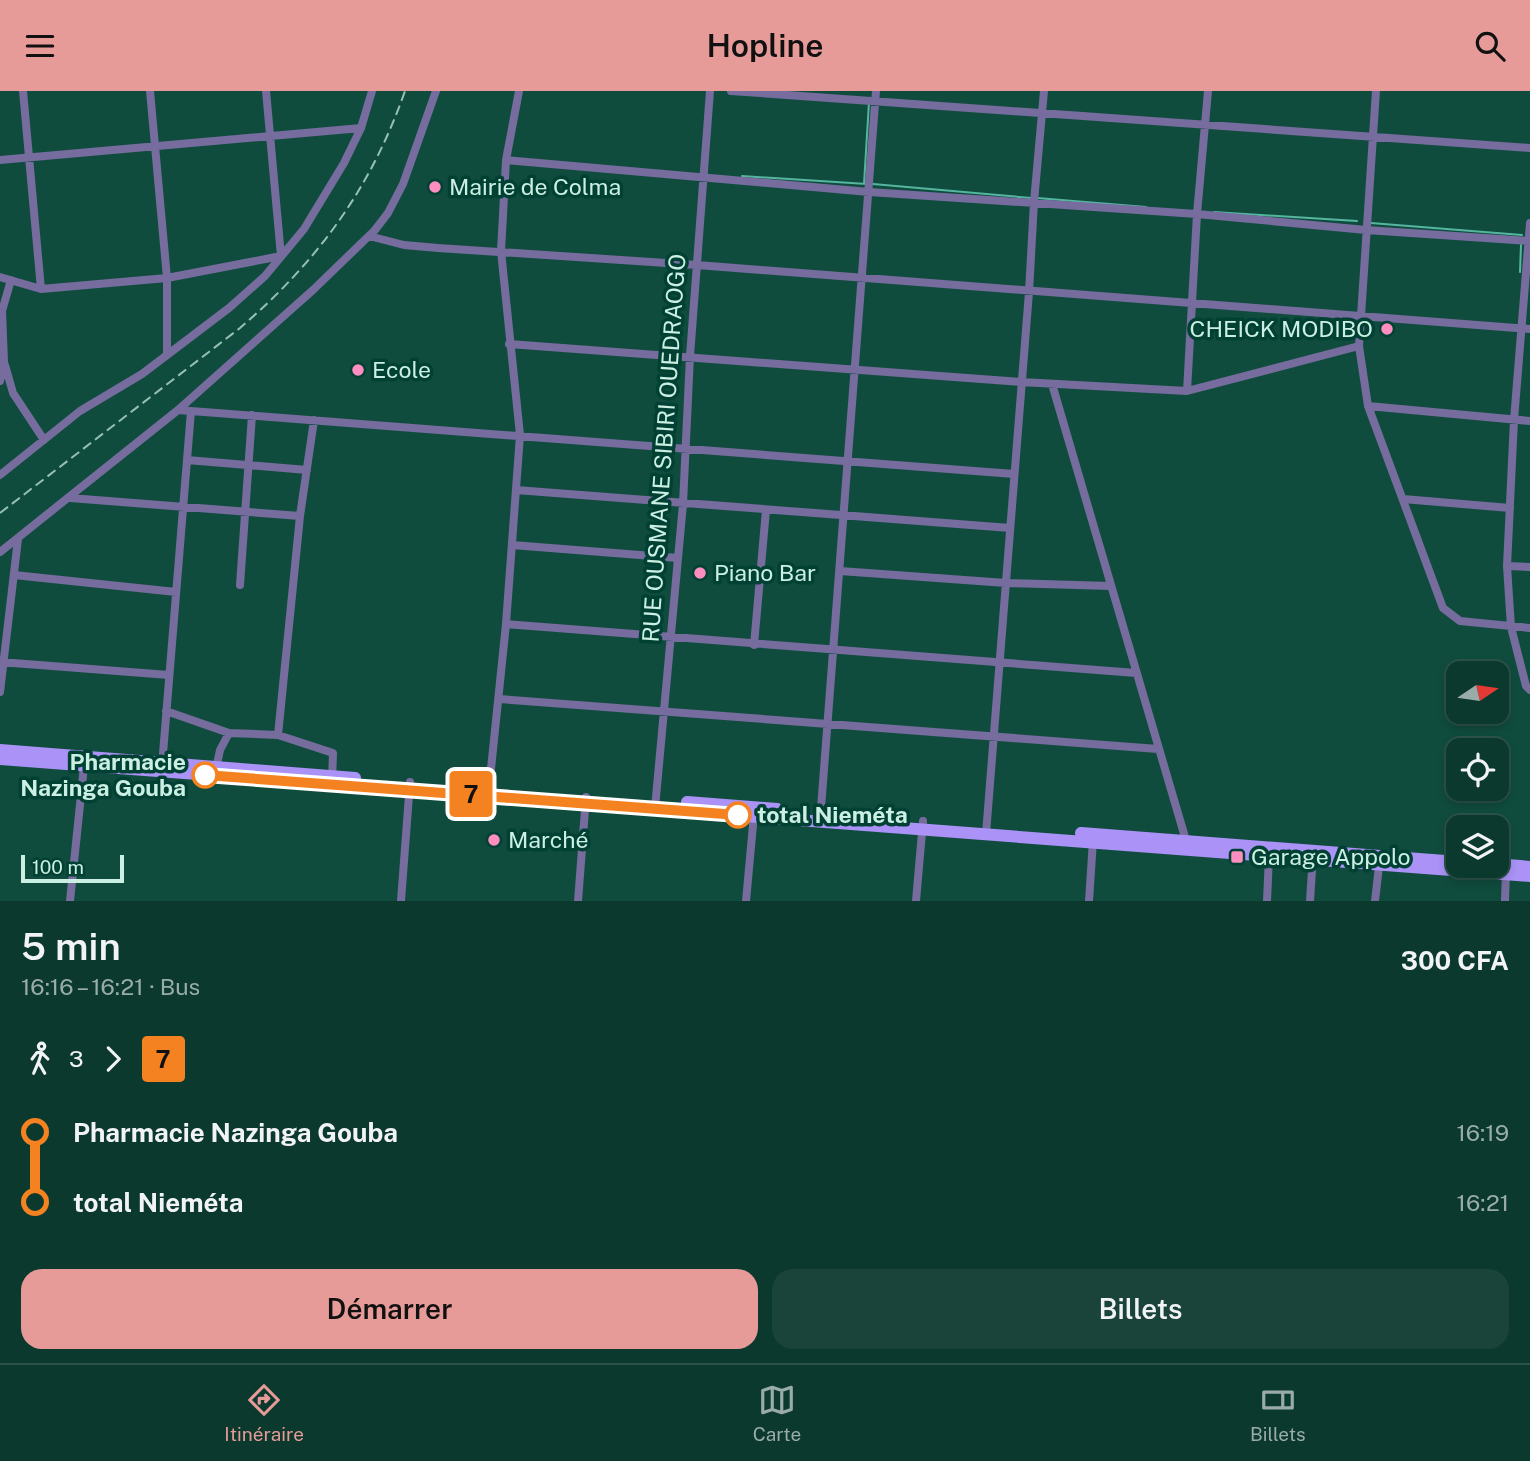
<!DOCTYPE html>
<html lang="fr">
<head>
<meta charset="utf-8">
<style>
  body { margin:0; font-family:"Public Sans",sans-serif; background:#1a443a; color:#f1f3f6; height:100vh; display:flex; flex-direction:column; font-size:26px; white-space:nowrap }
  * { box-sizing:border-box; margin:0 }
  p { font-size:23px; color:#9aacaa }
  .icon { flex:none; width:38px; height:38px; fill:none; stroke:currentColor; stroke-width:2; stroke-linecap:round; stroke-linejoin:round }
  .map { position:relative; height:810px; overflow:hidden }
  .sheet { display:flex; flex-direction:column; background:#0c392e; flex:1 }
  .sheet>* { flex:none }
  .badge { padding:0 14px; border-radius:5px; font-size:24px; line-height:46px }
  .needle { width:46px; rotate:77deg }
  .controls { position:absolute; left:1446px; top:570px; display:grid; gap:14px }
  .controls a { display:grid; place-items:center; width:63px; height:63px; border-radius:14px; background:#0c392e; box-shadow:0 4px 10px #0003,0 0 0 2px #2c534a; font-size:35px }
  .scale { position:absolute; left:21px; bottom:18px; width:103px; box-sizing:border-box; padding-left:7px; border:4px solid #cbefe3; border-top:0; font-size:19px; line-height:24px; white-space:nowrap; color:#cbefe3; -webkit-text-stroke:5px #004134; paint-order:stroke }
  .map>.badge { position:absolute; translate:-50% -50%; box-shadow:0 0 0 4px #fff }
  .legs { display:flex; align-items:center; gap:10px; height:77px; padding:0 21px; font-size:23px }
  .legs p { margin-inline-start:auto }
  .overview { display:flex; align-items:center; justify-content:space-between; height:119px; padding:0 21px }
  h1 { font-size:38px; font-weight:600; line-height:52px }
  .action { display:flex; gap:14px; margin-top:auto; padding:14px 21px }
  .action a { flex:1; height:80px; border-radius:21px; background:#e69b98; color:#111; font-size:28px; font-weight:600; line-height:80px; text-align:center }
  .action a+a { background:#1a443a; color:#f1f3f6 }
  ul { padding:0 21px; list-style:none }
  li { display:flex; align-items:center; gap:24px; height:70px; font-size:26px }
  li i { display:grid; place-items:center; width:10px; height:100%; margin:0 9px; background:currentColor }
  li i::after { content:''; width:18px; height:18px; margin:-9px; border:5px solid; border-radius:50%; background:#0c392e }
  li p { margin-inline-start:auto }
  li:first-child i { background:linear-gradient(#0000 50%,currentColor 0) }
  li:last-child i { background:linear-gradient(currentColor 50%,#0000 0) }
  header { display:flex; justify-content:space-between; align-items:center; height:91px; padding:0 21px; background:#e69b98; color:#111; font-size:32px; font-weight:600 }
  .tab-bar { display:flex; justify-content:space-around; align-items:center; height:98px; border-top:2px solid #2c534a; background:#0c392e; font-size:19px; color:#9aacaa }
  .tab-bar a { display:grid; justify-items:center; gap:4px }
  .tab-bar .on { color:#e69b98 }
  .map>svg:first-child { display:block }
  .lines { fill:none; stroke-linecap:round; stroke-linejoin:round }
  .stream { stroke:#55b6a0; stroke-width:2 }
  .minor { stroke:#766c9e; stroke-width:8 }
  .primary { stroke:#aa92f7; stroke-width:12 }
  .rail { stroke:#96c1b4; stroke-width:2; stroke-dasharray:10 5; stroke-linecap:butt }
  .line-1-casing { stroke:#fff; stroke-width:16 }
  .line-1 { stroke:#f58220; stroke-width:10 }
  .poi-dot { fill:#fd8ebf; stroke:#004134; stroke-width:2.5 }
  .stop-1-dot { fill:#fff; stroke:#f58220; stroke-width:3.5 }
  .labels { text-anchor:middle; stroke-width:7; stroke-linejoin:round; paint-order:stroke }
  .poi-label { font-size:23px; fill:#cbefe3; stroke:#004134; text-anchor:start }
  .street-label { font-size:23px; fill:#cbefe3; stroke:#004134 }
  .stop-label { font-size:23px; font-weight:bold; fill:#cbefe3; stroke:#004134; text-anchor:end }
</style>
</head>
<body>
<header><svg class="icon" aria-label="menu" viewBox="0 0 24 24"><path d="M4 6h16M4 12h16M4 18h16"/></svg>Hopline<svg class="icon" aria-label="search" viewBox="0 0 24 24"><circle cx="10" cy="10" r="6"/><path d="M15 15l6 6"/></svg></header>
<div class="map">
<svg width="1530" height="810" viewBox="0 0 1530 810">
  <rect width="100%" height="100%" fill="#104c3e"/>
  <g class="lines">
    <path class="stream" d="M742 85 867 93
      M864 93 869 11
      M873 93 1031 107
      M1037 107 1146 116
      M1214 121 1357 130
      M1371 132 1522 144
      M1520 181 1521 154"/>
    <path class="minor" d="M23 0 41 198
      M150 0 167 187V264
      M731 0 1530 57
      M1376 0 1359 255 1368 315 1530 330
      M0 69 361 37
      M506 69 869 101 1197 123 1366 139 1530 150
      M1530 132 1514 329 1507 475 1511 536 1526 595 1530 599
      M369 145 404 154 438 157 697 174 1530 238
      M0 186 41 198 167 187 281 165 266 0
      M509 253 1021 291 1187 300 1359 255
      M5 274 13 302 44 349
      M0 290 4 271 2 220 11 189
      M1052 293 1187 753
      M1187 300 1197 123 1208 0
      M1368 315 1443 517 1460 530 1530 537
      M178 319 1014 383
      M314 329 300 425 278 644 333 662 332 690
      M187 369 307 379
      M0 384 80 320 142 283 229 217 265 185 304 138 344 72 361 37 372 0
      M516 399 1010 437
      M70 407 300 425
      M1403 408 1510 417
      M512 454 678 467
      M0 461 178 319 313 199 375 139 388 122 403 93 436 0
      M1507 475 1530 476
      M840 480 1006 492 1111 495
      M14 484 176 501
      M240 494 252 324
      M506 533 1136 582
      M754 554 766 419
      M0 571 169 584
      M0 601 18 448
      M499 608 1158 658
      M166 620 229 642 278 644
      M162 675 191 320
      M216 678 220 659 229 642
      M489 697 506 533 520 344 501 160 506 69 519 0
      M655 717 683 413 690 265 710 0
      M820 730 876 0
      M986 743 1029 201 1034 111 1044 0
      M70 810 84 675
      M401 810 410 691
      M578 810 586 706
      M746 810 754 723
      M916 810 923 730
      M1089 810 1093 749
      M1267 810 1269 765
      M1310 810 1313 764
      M1375 810 1379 775
      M1505 810 1506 780"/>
    <path class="primary" d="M0 659 355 687
      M0 668 1530 785
      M687 711 777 718
      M1081 742 1458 771
      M1496 773 1530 776"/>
    <path class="rail" d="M0 422 240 237C318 170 371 97 405 0"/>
  </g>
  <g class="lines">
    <g class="line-1-casing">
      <path id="line-1" d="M205 684 738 724"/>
    </g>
    <use href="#line-1" class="line-1"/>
  </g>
  <g class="poi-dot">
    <circle cx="435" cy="96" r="7"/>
    <circle cx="1387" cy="238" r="7"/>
    <circle cx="358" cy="279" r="7"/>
    <circle cx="700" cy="482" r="7"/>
    <circle cx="494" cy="749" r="7"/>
    <rect x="1230" y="759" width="14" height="14" rx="3.5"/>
  </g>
  <g class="stop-1-dot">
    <circle cx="205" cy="684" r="12"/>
    <circle cx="738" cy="724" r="12"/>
  </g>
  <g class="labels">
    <g class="poi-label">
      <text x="449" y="104">Mairie de Colma</text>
      <text x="1373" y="246" text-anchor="end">CHEICK MODIBO</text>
      <text x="372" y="287">Ecole</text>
      <text x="714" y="490">Piano Bar</text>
      <text x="508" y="757">Marché</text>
      <text x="1251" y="774">Garage Appolo</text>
    </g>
    <g class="street-label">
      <text transform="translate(664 357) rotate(-86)" y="8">RUE OUSMANE SIBIRI OUEDRAOGO</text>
    </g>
    <g class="stop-label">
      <text x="186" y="679">Pharmacie<tspan x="186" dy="26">Nazinga Gouba</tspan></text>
      <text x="757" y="732" text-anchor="start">total Nieméta</text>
    </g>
  </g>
</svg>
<div class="controls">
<a><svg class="needle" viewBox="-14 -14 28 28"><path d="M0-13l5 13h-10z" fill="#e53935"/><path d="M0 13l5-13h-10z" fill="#9aacaa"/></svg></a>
<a><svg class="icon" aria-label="locate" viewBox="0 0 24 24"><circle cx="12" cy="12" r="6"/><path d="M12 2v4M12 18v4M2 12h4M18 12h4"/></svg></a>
<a><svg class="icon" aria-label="layers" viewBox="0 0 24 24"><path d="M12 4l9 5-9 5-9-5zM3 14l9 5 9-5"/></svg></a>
</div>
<div class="scale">100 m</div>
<b class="badge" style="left:471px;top:703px;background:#f58220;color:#111">7</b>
</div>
<section class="sheet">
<div class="overview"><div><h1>5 min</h1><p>16:16 – 16:21 · Bus</p></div><b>300 CFA</b></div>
<div class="legs"><svg class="icon" aria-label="walk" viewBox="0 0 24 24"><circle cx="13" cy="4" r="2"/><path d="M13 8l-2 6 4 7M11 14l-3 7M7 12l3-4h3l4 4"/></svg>3<svg class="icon" aria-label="forward" viewBox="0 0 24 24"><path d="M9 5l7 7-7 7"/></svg><b class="badge" style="background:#f58220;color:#111">7</b></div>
<ul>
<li><i style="color:#f58220"></i><b>Pharmacie Nazinga Gouba</b><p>16:19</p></li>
<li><i style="color:#f58220"></i><b>total Nieméta</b><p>16:21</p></li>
</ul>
<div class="action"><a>Démarrer</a><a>Billets</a></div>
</section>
<nav class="tab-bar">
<a class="on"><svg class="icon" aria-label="directions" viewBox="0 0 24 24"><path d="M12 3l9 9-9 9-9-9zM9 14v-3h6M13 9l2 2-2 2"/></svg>Itinéraire</a>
<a><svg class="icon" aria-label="map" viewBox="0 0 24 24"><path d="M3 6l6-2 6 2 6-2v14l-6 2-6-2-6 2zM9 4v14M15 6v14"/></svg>Carte</a>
<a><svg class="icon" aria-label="tickets" viewBox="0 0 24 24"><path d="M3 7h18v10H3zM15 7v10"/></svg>Billets</a>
</nav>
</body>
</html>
